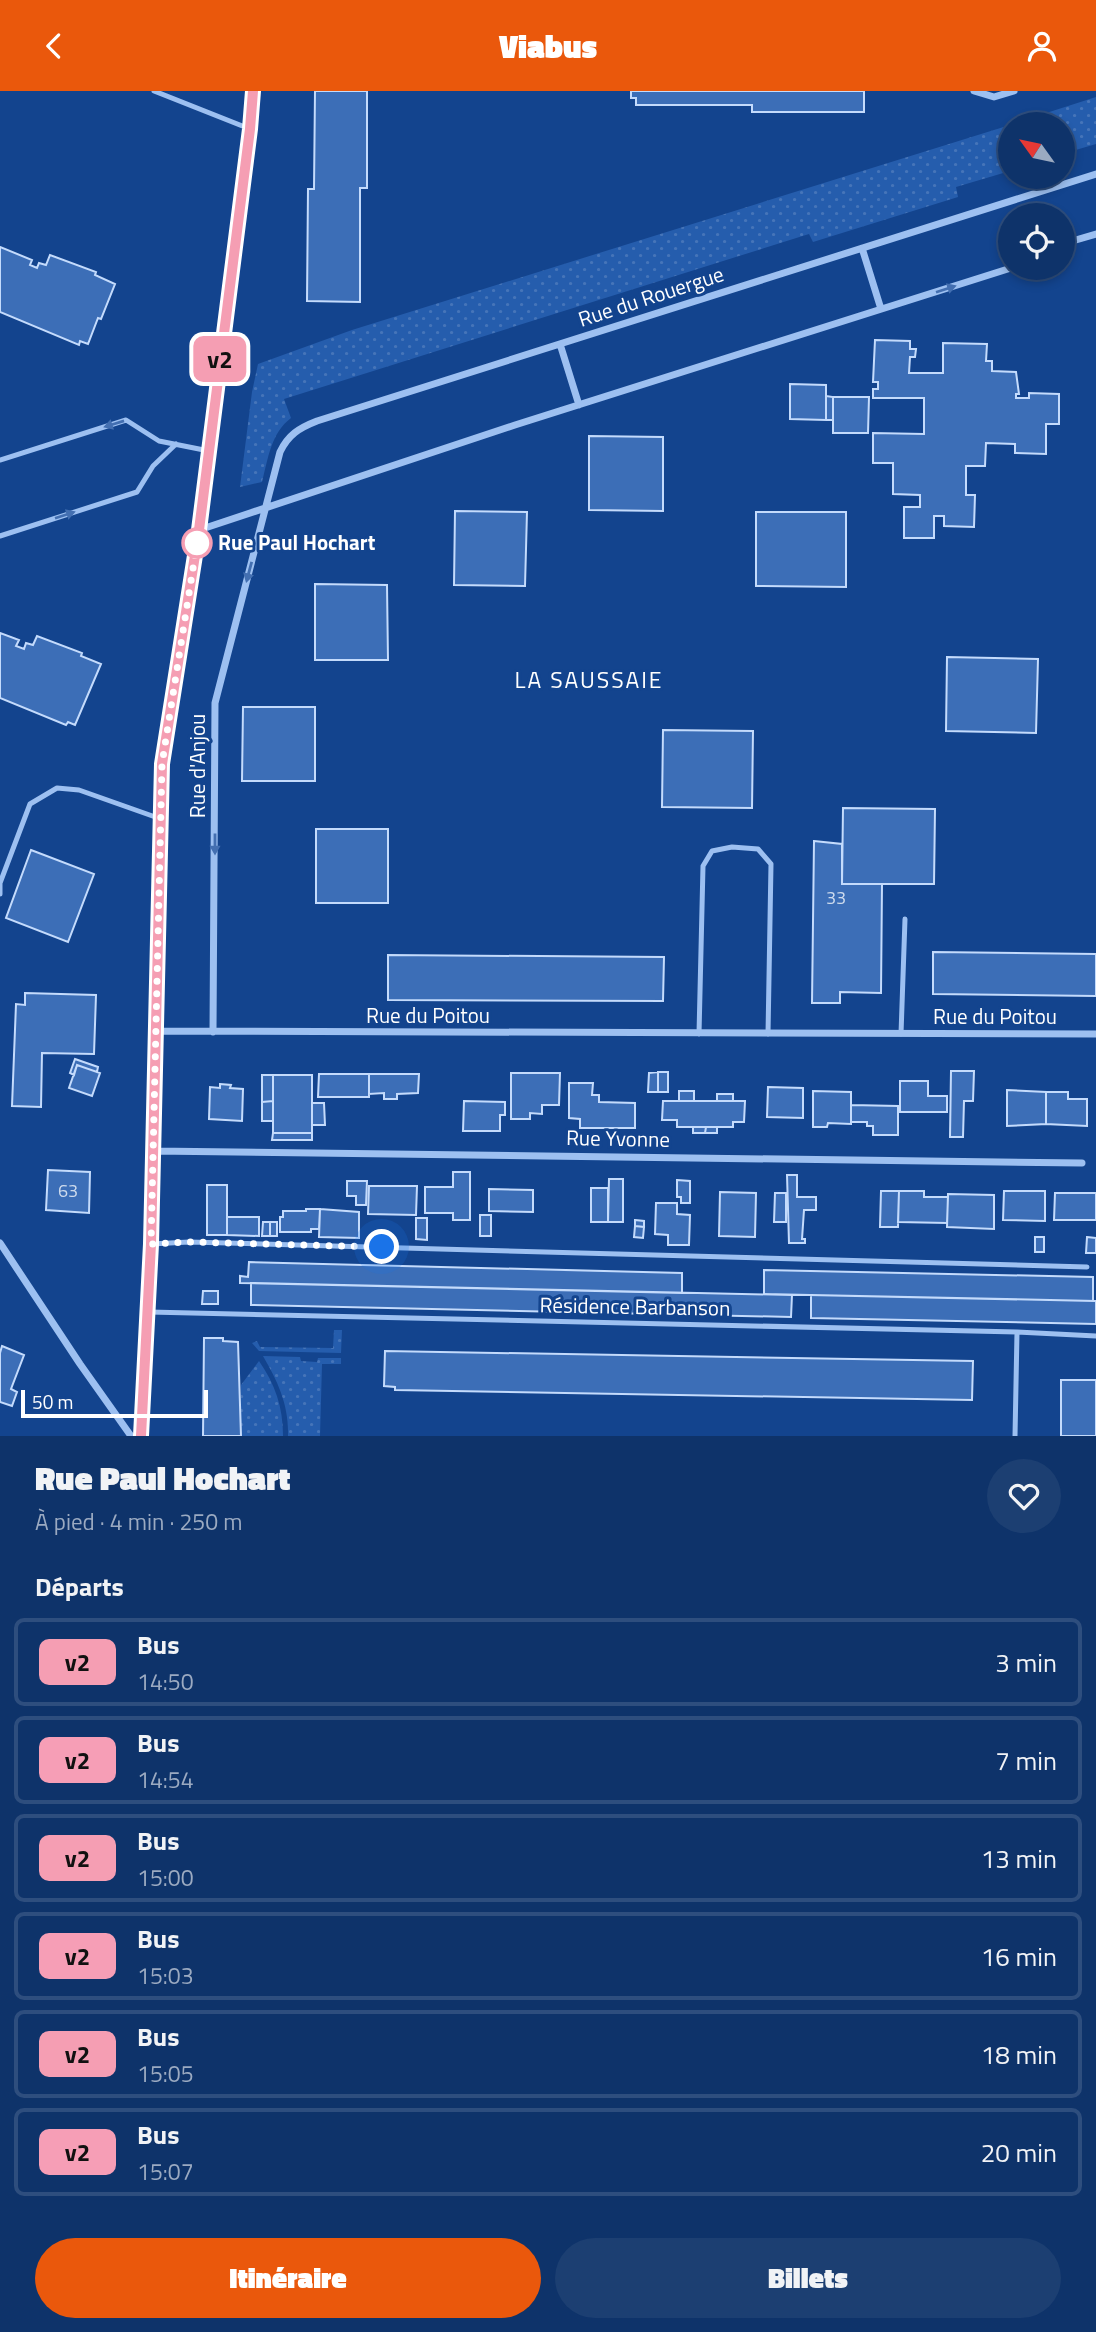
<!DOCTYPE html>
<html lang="fr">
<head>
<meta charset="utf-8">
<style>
  body { margin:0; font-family:"Titillium Web",sans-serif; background:#1c3f72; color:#f1f3f6; height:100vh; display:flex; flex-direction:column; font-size:26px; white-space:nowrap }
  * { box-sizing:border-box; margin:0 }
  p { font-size:23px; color:#9baac1 }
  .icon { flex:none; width:38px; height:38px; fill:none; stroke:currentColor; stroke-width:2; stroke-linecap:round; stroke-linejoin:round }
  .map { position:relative; height:1345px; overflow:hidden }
  .panel { display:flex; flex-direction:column; background:#0e336a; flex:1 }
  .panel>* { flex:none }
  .badge { padding:0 14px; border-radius:10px; font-size:24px; line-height:46px }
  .needle { width:46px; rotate:303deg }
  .fabs { position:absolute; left:998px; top:21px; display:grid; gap:14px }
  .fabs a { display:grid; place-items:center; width:77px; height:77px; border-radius:50%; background:#0e336a; box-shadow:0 4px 10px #0003,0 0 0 2px #2e4e7e; font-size:35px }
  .scale { position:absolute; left:21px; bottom:18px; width:187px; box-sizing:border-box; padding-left:7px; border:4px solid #fff; border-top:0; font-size:19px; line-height:24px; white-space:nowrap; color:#fff; -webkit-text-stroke:5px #13448e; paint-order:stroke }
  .you { position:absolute; width:35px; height:35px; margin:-18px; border:5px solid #fff; border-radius:50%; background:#1a73e8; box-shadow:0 0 0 10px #1a73e833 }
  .map>.badge { position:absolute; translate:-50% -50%; box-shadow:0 0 0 4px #fff }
  h2 { padding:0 35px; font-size:26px; line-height:63px }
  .round { display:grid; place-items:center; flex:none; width:74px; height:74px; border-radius:37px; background:#1c3f72 }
  .headline { display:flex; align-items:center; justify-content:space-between; height:119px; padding:0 35px }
  h1 { font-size:33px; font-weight:800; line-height:52px }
  .cta { display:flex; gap:14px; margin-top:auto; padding:14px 35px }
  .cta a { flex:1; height:80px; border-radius:42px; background:#ea580c; color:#fff; font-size:28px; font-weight:800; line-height:80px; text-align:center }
  .cta a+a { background:#1c3f72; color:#f1f3f6 }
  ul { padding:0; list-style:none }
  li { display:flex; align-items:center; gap:21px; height:88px; margin:0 14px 10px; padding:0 21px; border:4px solid #2e4e7e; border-radius:10px }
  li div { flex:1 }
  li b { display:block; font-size:26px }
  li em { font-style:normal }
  li .badge { min-width:77px; font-weight:700; text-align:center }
  header { display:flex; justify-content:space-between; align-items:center; height:91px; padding:0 35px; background:#ea580c; color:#fff; font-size:32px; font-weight:800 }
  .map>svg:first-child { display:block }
  .grass { fill:url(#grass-dots) }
  .building { fill:#3c6eb7; stroke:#c4dbfc; stroke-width:2 }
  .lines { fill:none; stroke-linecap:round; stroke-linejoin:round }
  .service { stroke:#9dc0f1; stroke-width:5 }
  .minor { stroke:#9dc0f1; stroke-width:7 }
  .oneway { fill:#436fb1 }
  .line-casing { stroke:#fff; stroke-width:16 }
  .line { stroke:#f59eb3; stroke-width:10 }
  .walk { stroke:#fff; stroke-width:7; stroke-dasharray:0 12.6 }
  .stop-dot { fill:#fff; stroke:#f59eb3; stroke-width:3.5 }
  .labels { text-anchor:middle; stroke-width:6; stroke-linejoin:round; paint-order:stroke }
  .number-label { font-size:18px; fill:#cedbed }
  .street-label { font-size:21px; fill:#fff; stroke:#13448e }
  .stop-label { font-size:21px; font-weight:bold; fill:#fff; stroke:#13448e; text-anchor:start }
  .neighbourhood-label { font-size:23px; letter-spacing:2px; fill:#fff; stroke:#13448e }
</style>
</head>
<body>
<header><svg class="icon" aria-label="back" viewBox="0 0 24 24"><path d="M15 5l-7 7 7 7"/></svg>Viabus<svg class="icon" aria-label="person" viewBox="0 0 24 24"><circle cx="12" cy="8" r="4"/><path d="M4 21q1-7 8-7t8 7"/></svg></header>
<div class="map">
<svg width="1096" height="1345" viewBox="0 0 1096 1345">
  <defs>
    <pattern id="grass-dots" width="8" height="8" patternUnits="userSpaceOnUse" patternTransform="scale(1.75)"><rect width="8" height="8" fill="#255dad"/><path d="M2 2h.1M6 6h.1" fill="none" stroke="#4675b9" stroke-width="1.8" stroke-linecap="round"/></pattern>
  </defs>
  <rect width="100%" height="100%" fill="#13448e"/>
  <path class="grass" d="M1096 6V53L1062 63V33H1012Z
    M1010 34V80L956 96 958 106 813 151 809 143 284 308 291 327C271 342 268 368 262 391L240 396 252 301 258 273 352 239Z
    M334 1239H342L341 1262 259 1260 252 1252 257 1250 260 1256 333 1257Z
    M263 1265 300 1266 301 1270 317 1271 318 1267H341V1273H322L320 1345H288C289 1314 278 1291 263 1265Z
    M259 1270C275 1293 283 1316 283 1345H241V1294Z"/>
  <path class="building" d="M315 0H367V97H360V211L307 210 308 98H314Z
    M631 0H864V21H752V14H636V7H631Z
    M0 156 32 169 30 174 37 177 39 172 46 174 50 164 96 181 95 184 115 193 101 228 98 227 88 253 80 250 79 254 0 221Z
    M875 249 910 250V258H916L915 266H910L909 282H943V252L987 253 986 270H992V280L1016 281 1019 303H1016V307H1029V302L1059 303V333H1046V363L1015 362V353L986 352 985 375H966V404H975L974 436 944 435V425H934V447H904V416H920V404L893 403V372H873V342L924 343V307H873V298H878V291H873Z
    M790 293 826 294V329L790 328Z
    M826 305 833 306V329H826Z
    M833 306H869L868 342H833Z
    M589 345 663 346V420L589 419Z
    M455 420 527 421 525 495 454 494Z
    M756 421H846V496L756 495Z
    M315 493 387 494 388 569H315Z
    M0 542 19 549 16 555 24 558 26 552 33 554 37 545 82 562 81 565 101 573 75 634 68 631 66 634 0 607Z
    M947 566 1038 568 1036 642 946 640Z
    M243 616H315V690H242Z
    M663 639 753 640 752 717 662 716Z
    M843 717 935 718 934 793H842Z
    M316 738H388V812H316Z
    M814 750 842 753V793H882L881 902 840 901V912H812Z
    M31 759 94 783 68 851 6 827Z
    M933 861 1096 863V905L933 903Z
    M388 864 664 866 663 910 388 909Z
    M25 902 96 904 94 963 42 962 41 1016 12 1015 16 913 25 914Z
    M75 968 98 976 97 981 77 974 74 984 70 982Z
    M77 974 100 982 92 1005 69 997Z
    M951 980H974L973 1010H964L963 1046H950Z
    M658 981H668V1001H658Z
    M658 981V1001H648L649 982Z
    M511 982H560L559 1014H542V1023L530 1022V1028H511Z
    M319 983H369V1006H318Z
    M369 983H419L418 1002 397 1003V1008H384V1002L369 1003Z
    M262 984H273V1010L262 1011Z
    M273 984H312V1042H273Z
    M900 990H928V1005H947V1021H900Z
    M569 992H593L592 1004H599V1011L635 1012V1037H580V1028L569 1027Z
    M220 993 231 994 230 997 243 998 242 1030 209 1028 210 996 220 997Z
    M768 996 803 997V1027L767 1026Z
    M1007 999 1046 1001V1033L1007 1035Z
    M679 1000H694V1010H679Z
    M813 1000 851 1001V1033L828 1032 827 1036H813Z
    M1046 1001H1068V1008H1087V1035L1046 1033Z
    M717 1003H733V1010H717Z
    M273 1010V1030H262V1011Z
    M464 1010 505 1011V1024H500V1040H463Z
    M663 1010H745L744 1031H733V1036H677V1029H662Z
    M312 1012H324L325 1034H312Z
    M851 1014 898 1015V1044H873V1035H867V1031H851Z
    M693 1036H706L705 1042H693Z
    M706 1036H717V1042H705Z
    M273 1042H312V1049H272Z
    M48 1079 90 1081 89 1122 46 1119Z
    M453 1081H470V1129H453V1122H425V1096H453Z
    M787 1084H797V1106H816V1119H804L802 1148H805V1152H789Z
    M609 1088H623V1131H608Z
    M677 1089 690 1090V1112H681V1106H677Z
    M347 1090H367L366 1114H356V1105H347Z
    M207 1094H227V1144H207Z
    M369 1095H417L416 1124 368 1123Z
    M591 1097H608V1131H591Z
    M489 1098 533 1099V1121L489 1120Z
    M881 1100H899L898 1136H880Z
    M899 1100H924V1106H948L947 1132 898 1131Z
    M1004 1100H1045V1130L1003 1129Z
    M720 1101 756 1102 755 1146 719 1145Z
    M775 1102H786V1131H774Z
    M1055 1102H1096V1129H1054Z
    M948 1103 994 1104V1138L947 1136Z
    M656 1112H677V1123L690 1124 689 1154H668V1144L655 1143Z
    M306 1118H320L319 1138H311V1141H280V1126H283V1120H306Z
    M320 1118 359 1121V1147L319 1146Z
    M480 1124H491V1145H480Z
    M227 1126H259V1145L227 1144Z
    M416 1127H427V1149L416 1148Z
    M635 1129 644 1130V1136L635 1135Z
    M263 1131H270V1145H262Z
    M270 1131H277V1145H270Z
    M635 1135 644 1136 643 1147 634 1146Z
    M1035 1146H1044V1161H1035Z
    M1087 1146 1096 1147V1162H1086Z
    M249 1171 682 1182V1202L240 1192V1185L248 1186Z
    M764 1179 1093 1186V1210L764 1203Z
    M251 1192 792 1204 791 1226 251 1214Z
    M203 1200H218V1213H202Z
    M811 1204 1096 1210V1233L811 1227Z
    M204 1247H223V1250L238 1251 241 1345H203Z
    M2 1255 24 1264 11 1298 17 1301 12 1315 0 1311V1262Z
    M385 1260 973 1270 972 1309 395 1299V1296L384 1295Z
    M1061 1289H1096V1345H1061Z"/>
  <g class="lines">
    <path class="service" d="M154 0 250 38
      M0 369 126 329 159 350 209 360
      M0 445 137 401 153 375 176 353
      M0 792 30 713 57 697 79 699 161 728
      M0 803V792
      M699 943 703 775 712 760 732 756 758 758 771 773 768 943
      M901 943 905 828
      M151 1153 189 1151 1087 1176
      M149 1221 1017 1241 1015 1345
      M1017 1241 1096 1245"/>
    <path class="minor" d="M974 0 994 6 1014 0
      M1062 153 1096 143
      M862 157 881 218
      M560 253 579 314
      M199 439 515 334 1011 177
      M157 940 1096 943
      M213 941 215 612 280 361C288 344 299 337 317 330L1096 83
      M154 1060 1082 1072
      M0 1152 80 1273 131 1345
      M141 1345 151 1153 162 673 199 439 250 38 253 0"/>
  </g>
  <defs><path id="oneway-solid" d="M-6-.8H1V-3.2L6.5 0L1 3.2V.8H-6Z" transform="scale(1.75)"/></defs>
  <g class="oneway">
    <use href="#oneway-solid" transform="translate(946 198) rotate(-18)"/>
    <use href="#oneway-solid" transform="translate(114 333) rotate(163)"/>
    <use href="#oneway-solid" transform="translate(65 424) rotate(-18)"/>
    <use href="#oneway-solid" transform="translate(249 481) rotate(105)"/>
    <use href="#oneway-solid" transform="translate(215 753) rotate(90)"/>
  </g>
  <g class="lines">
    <g class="line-casing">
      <path id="line" d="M141 1345 151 1153 162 673 199 439 250 38 253 0"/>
    </g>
    <use href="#line" class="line"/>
    <path class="walk" d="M197 452 162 673 151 1153 189 1151 382 1156"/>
  </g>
  <circle class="stop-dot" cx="197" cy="452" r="14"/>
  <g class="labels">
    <g class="number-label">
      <text x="836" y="813">33</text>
      <text x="68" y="1106">63</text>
    </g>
    <g class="street-label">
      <text transform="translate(651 206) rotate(-18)" y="7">Rue du Rouergue</text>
      <text transform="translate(198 675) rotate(-90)" y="7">Rue d'Anjou</text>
      <text x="428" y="932">Rue du Poitou</text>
      <text x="995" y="933">Rue du Poitou</text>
      <text transform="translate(618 1048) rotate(1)" y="7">Rue Yvonne</text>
      <text transform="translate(635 1216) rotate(1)" y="7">Résidence Barbanson</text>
    </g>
    <g class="stop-label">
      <text x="218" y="459">Rue Paul Hochart</text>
    </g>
    <g class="neighbourhood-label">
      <text x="589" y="597">LA SAUSSAIE</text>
    </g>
  </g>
</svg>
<div class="fabs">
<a><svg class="needle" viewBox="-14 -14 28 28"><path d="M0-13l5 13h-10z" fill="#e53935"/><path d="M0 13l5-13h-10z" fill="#9baac1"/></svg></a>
<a><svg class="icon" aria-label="locate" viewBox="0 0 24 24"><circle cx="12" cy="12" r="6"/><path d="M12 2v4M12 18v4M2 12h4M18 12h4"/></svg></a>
</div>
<div class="scale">50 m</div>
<div class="you" style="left:382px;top:1156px"></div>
<b class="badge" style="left:220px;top:268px;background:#f59eb3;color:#111">v2</b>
</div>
<section class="panel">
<div class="headline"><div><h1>Rue Paul Hochart</h1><p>À pied · 4 min · 250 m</p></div><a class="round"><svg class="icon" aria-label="heart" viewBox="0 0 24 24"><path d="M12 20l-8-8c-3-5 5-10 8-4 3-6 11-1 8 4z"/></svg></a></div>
<h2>Départs</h2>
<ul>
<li><span class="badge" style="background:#f59eb3;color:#111">v2</span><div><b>Bus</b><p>14:50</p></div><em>3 min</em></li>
<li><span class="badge" style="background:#f69eb6;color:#111">v2</span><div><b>Bus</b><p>14:54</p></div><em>7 min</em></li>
<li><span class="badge" style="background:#f59eb3;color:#111">v2</span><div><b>Bus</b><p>15:00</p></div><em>13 min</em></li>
<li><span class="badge" style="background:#f69eb6;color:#111">v2</span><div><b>Bus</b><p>15:03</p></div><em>16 min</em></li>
<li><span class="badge" style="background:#f59eb3;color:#111">v2</span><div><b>Bus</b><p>15:05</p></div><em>18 min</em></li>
<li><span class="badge" style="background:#f69eb6;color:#111">v2</span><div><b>Bus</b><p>15:07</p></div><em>20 min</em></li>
</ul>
<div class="cta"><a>Itinéraire</a><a>Billets</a></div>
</section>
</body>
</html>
